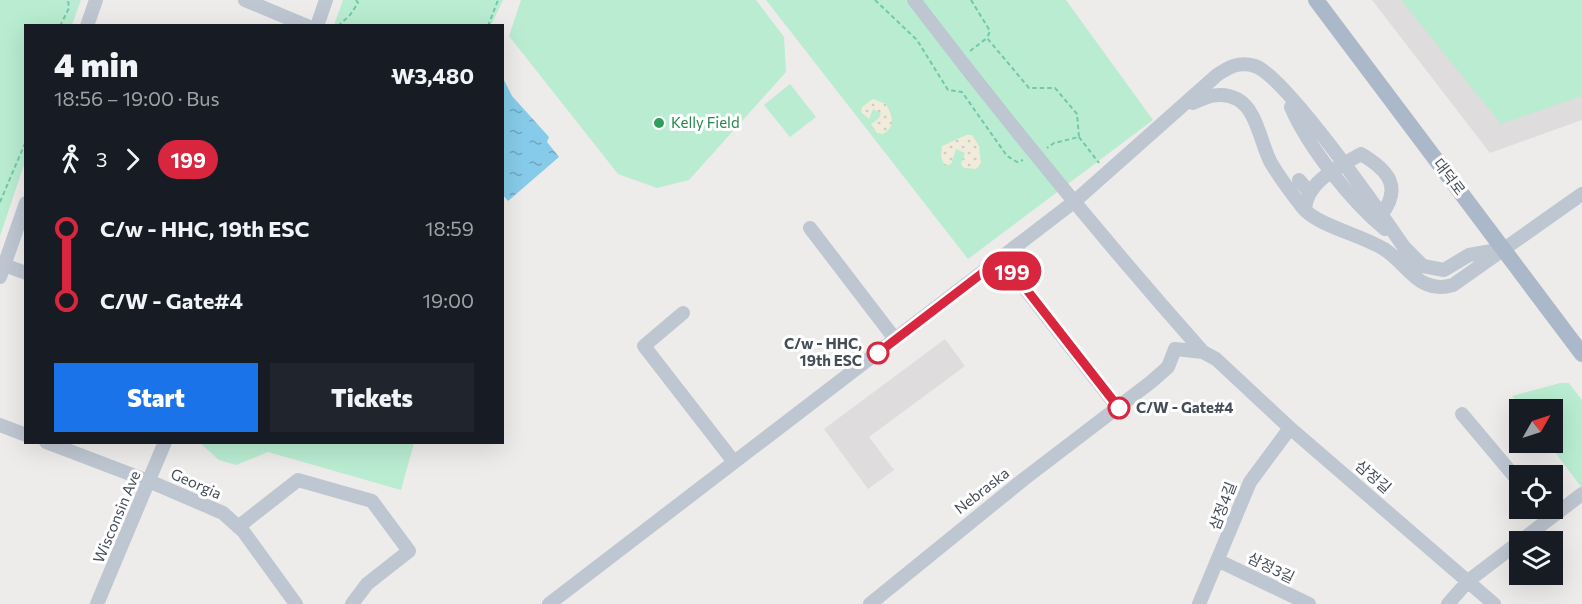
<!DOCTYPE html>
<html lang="en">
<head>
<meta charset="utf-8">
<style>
  body { margin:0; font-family:Commissioner,"Noto Sans KR",sans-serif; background:#20242c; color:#f1f3f6; height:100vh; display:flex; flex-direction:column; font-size:22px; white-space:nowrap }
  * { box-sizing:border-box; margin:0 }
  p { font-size:20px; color:#9ea1a6 }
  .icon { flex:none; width:33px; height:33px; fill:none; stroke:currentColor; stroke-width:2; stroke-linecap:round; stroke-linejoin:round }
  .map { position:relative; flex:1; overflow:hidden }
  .sheet { position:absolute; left:24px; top:24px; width:480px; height:420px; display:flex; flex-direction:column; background:#171b24; border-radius:0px; box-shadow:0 6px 24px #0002 }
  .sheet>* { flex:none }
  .badge { padding:0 12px; border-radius:20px; font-size:21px; line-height:39px }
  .needle { width:39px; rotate:51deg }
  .buttons { position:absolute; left:1509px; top:399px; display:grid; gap:12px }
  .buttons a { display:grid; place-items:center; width:54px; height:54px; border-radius:0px; background:#171b24; box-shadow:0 6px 24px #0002; font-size:30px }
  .map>.badge { position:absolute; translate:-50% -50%; box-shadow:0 0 0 3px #fff }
  .legs { display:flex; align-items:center; gap:9px; height:66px; padding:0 30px; font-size:20px }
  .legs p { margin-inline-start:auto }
  .overview { display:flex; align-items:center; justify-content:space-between; height:102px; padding:0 30px }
  h1 { font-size:33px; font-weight:800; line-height:45px }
  .cta { display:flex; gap:12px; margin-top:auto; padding:12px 30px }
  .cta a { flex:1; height:69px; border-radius:0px; background:#1a73e8; color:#fff; font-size:24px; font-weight:800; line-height:69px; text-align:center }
  .cta a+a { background:#20242c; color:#f1f3f6 }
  ul { padding:0 30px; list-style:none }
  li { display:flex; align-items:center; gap:21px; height:72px; font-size:22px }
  li i { display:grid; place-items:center; width:9px; height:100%; margin:0 8px; background:currentColor }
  li i::after { content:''; width:15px; height:15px; margin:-8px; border:4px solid; border-radius:50%; background:#171b24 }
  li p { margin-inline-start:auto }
  li:first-child i { background:linear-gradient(#0000 50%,currentColor 0) }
  li:last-child i { background:linear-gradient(currentColor 50%,#0000 0) }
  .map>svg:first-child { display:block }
  .education { fill:#dfdcdd }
  .green { fill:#b9ecd1 }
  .sand { fill:url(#sand-dots) }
  .water { fill:url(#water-ripples) }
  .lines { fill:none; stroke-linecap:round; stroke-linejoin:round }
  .path { stroke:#72c9a6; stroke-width:2; stroke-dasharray:4.5 3; stroke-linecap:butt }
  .minor { stroke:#bec6d1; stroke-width:14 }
  .major { stroke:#abb8ca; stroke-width:16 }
  .line-1-casing { stroke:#fff; stroke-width:14 }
  .line-1 { stroke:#d7263d; stroke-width:9 }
  .leisure-dot { fill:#2e9e5b; stroke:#fff; stroke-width:2 }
  .stop-1-dot { fill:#fff; stroke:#d7263d; stroke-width:3 }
  .labels { text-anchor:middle; stroke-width:6; stroke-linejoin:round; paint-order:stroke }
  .leisure-label { font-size:15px; fill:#27864d; stroke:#fff; text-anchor:start }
  .street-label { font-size:15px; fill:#444d58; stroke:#fff }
  .stop-label { font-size:15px; font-weight:bold; fill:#444d58; stroke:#fff; text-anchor:end }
</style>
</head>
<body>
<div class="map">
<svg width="1582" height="604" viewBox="0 0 1582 604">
  <defs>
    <pattern id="sand-dots" width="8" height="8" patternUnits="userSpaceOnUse" patternTransform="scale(1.5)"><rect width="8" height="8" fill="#f0ebdb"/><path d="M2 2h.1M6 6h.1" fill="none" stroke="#cfcbbe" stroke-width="1.8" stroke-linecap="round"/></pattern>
    <pattern id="water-ripples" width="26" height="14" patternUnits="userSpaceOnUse" patternTransform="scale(1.5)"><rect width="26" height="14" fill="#86cbe9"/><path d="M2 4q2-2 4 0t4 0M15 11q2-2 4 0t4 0" fill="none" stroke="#6fa7c0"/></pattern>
  </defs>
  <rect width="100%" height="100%" fill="#eeebeb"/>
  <path class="education" d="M1372 0H1582V120L1490 153Z
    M945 339 965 366 869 437 894 470 868 489 824 429Z"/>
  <path class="green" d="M0 0H81L72 25 26 26 25 162 0 236Z
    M343 0H503L491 25H334Z
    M521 0H756L784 37 786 72 689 180 657 188 618 174 509 36Z
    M766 0H1066L1153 120 968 259Z
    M1401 0H1582V96L1501 124Z
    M790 84 816 117 790 137 764 105Z
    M1560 383H1569L1582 400V488L1548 443 1552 442V410L1523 409 1512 396Z
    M200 443H414L401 490 268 452 236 465 219 460Z"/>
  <path class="sand" d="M873 99 886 104C892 116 897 126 883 134L877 133 871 124 879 118 881 113 873 109 869 119 861 112 862 107Z
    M966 135H972L979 146 981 164 976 169 964 168 961 164 965 153 956 149 951 164 945 166 941 157 942 146Z"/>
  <path class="water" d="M503 78 512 96 549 137 547 142 559 157 508 201 502 194Z"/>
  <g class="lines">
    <path class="path" d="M875 0 917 40 948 90 962 92 1007 156 1017 162 1023 160
      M971 0 990 31 987 38 1029 88H1055L1077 114 1079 137 1054 143 1047 148
      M60 26 69 8 68 0
      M338 26 350 15 358 3 356 0
      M488 26 498 0
      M970 51 987 38
      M1079 137 1099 163
      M0 202 26 141"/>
    <path class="minor" d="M245 0 307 26
      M914 0C1006 121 1102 238 1203 352L1216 359 1290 428 1494 604
      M87 26 96 0
      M317 26 326 0
      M1193 103C1208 96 1221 91 1237 99 1257 109 1261 145 1271 163 1280 178 1292 194 1303 208 1318 226 1362 235 1384 249 1408 264 1418 295 1453 285L1582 194
      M1291 107C1308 147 1352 202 1385 229
      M1299 180 1310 193
      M1305 209C1307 181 1339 167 1361 154 1388 170 1403 187 1381 215
      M810 228 895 339
      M1001 258 1118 408
      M4 265 26 273
      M0 277 26 203
      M683 313 644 346 734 462
      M1462 414 1520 483
      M0 425 26 435
      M46 442 151 482 223 513 243 531 296 604
      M238 527 298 480 372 501 409 551 367 584 352 604
      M1219 561 1309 604
      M97 604 165 442
      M549 604 1075 201 1217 75C1229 67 1239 61 1255 66 1284 75 1382 215 1404 247L1423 266 1444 270 1469 255 1503 249
      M870 604 1024 479 1151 382 1168 367 1175 349 1203 352
      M1199 604 1250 482 1290 428
      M1448 604 1468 581 1582 494"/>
    <path class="major" d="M1316 0 1582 354"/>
  </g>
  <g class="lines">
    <g class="line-1-casing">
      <path id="line-1" d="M878 353 1002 258 1119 408"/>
    </g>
    <use href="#line-1" class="line-1"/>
  </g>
  <circle class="leisure-dot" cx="659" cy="123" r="6"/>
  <g class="stop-1-dot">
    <circle cx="878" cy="353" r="10"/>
    <circle cx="1119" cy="408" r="10"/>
  </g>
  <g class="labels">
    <g class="leisure-label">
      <text x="671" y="128">Kelly Field</text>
    </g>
    <g class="street-label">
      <text transform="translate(1449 177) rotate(53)" y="5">대덕로</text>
      <text transform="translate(1373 477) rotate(41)" y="5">삼정길</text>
      <text transform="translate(196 484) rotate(24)" y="5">Georgia</text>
      <text transform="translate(982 491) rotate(-38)" y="5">Nebraska</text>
      <text transform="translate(1223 506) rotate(-69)" y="5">삼정4길</text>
      <text transform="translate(117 517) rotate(-67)" y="5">Wisconsin Ave</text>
      <text transform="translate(1271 568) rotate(26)" y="5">삼정3길</text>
    </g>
    <g class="stop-label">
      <text x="862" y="349">C/w - HHC,<tspan x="862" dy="17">19th ESC</tspan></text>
      <text x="1136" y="413" text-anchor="start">C/W - Gate#4</text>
    </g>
  </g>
</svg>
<div class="buttons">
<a><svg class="needle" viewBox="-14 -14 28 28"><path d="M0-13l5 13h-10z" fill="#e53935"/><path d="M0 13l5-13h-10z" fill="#9ea1a6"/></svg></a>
<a><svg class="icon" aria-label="locate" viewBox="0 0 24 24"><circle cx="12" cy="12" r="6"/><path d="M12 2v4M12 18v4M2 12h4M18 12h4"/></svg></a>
<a><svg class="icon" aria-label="layers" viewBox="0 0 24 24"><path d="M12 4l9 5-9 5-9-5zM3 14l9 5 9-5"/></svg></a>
</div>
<b class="badge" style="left:1012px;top:271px;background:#d7263d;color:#fff">199</b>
<section class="sheet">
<div class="overview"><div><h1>4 min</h1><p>18:56 – 19:00 · Bus</p></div><b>₩3,480</b></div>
<div class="legs"><svg class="icon" aria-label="walk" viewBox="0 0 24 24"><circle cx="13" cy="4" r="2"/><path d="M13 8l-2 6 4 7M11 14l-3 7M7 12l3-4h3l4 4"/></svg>3<svg class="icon" aria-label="forward" viewBox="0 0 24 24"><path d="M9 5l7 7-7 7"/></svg><b class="badge" style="background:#d7263d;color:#fff">199</b></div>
<ul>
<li><i style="color:#d7263d"></i><b>C/w - HHC, 19th ESC</b><p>18:59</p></li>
<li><i style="color:#d7263d"></i><b>C/W - Gate#4</b><p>19:00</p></li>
</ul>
<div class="cta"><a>Start</a><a>Tickets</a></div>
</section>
</div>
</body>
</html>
